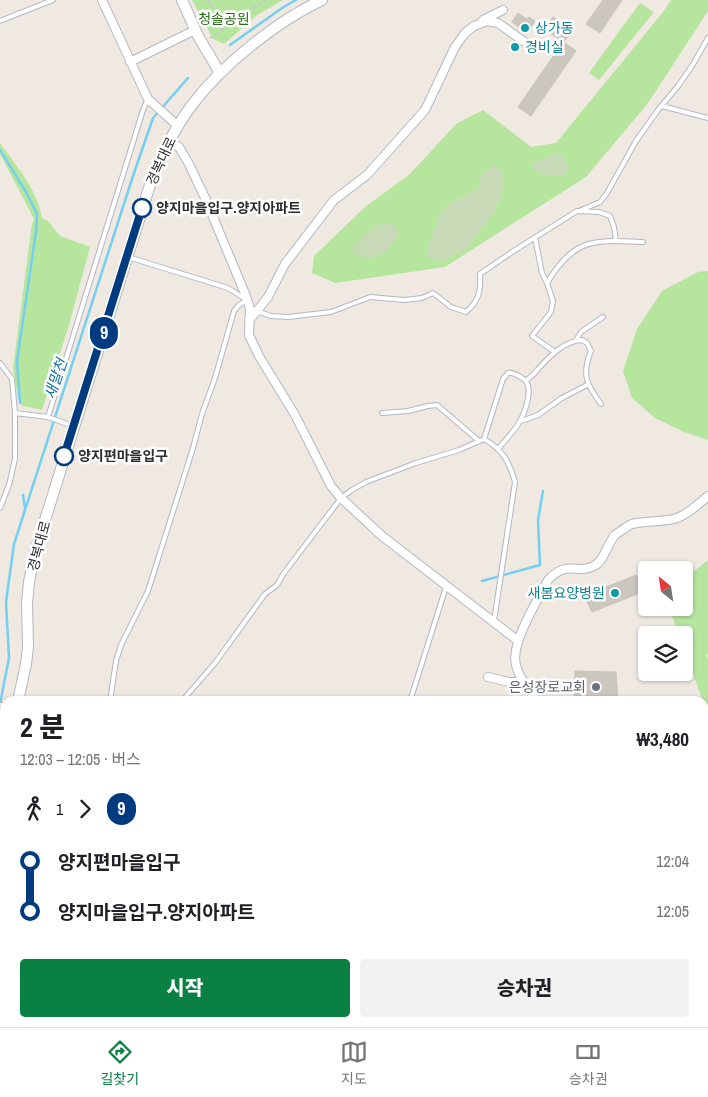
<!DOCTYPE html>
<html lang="ko">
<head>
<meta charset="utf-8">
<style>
  body { margin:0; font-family:"Archivo Narrow","Noto Sans KR",sans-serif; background:#f2f2f2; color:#202124; height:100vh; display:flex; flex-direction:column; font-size:19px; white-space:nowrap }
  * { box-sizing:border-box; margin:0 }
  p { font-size:16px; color:#757577 }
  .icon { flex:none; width:28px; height:28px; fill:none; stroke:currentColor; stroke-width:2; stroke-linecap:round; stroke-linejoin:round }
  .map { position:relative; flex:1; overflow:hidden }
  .panel { position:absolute; left:0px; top:696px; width:709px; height:331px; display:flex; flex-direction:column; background:#fff; border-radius:15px 15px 0 0; box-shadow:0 1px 4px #0004 }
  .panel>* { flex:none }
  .badge { padding:0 10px; border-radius:16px; font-size:18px; line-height:32px }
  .needle { width:32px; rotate:330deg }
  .controls { position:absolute; left:638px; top:561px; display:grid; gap:10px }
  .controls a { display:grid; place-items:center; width:55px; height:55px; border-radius:5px; background:#fff; box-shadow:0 1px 4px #0004; font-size:25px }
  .map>.badge { position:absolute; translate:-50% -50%; box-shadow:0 0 0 2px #fff }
  .legs { display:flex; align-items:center; gap:8px; height:55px; padding:0 20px; font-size:16px }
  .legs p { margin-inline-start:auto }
  .head { display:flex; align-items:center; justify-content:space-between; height:85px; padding:0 20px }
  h1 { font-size:28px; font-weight:800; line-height:38px }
  .primary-button { display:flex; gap:10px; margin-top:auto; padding:10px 20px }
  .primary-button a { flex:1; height:58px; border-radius:5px; background:#0b8043; color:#fff; font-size:20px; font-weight:800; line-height:58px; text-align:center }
  .primary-button a+a { background:#f2f2f2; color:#202124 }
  ul { padding:0 20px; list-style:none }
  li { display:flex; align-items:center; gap:18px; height:50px; font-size:19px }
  li i { display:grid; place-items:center; width:8px; height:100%; margin:0 6px; background:currentColor }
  li i::after { content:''; width:12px; height:12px; margin:-6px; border:4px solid; border-radius:50%; background:#fff }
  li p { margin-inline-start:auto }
  li:first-child i { background:linear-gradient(#0000 50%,currentColor 0) }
  li:last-child i { background:linear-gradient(currentColor 50%,#0000 0) }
  .dock { display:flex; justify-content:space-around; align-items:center; height:70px; border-top:1px solid #e0e0e0; background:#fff; font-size:14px; color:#757577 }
  .dock a { display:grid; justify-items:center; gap:2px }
  .dock .active { color:#0b8043 }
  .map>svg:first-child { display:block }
  .green { fill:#b6e59e; fill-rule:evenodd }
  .cemetery { fill:#c8d9b8 }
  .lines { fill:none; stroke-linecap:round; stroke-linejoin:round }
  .stream { stroke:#75cff0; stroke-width:2.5 }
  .building { fill:#cbc7bf; stroke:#cbc5ba }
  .service-casing { stroke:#b4b7c1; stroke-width:6 }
  .minor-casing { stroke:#b4b7c1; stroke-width:10 }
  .tertiary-casing { stroke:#b4b7c1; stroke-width:12 }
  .secondary-casing { stroke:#b4b7c1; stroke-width:14 }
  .path { stroke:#c9c9c9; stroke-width:2; stroke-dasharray:4 2.5; stroke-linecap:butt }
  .service { stroke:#fff; stroke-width:4 }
  .minor { stroke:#fff; stroke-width:8 }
  .tertiary { stroke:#fff; stroke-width:10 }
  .secondary { stroke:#fff; stroke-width:11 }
  .line-1-casing { stroke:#fff; stroke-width:11 }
  .line-1 { stroke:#003b80; stroke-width:8 }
  .culture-dot { fill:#0f9aa8; stroke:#fff; stroke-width:2 }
  .stop-1-dot { fill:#fff; stroke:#003b80; stroke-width:2.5 }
  .worship-dot { fill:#6b7280; stroke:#fff; stroke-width:2 }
  .labels { text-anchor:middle; stroke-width:5; stroke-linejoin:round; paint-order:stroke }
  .park-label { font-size:14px; fill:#2c6e1b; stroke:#fff }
  .culture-label { font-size:14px; fill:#0d838f; stroke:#fff; text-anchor:start }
  .street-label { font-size:14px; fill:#2e2e2e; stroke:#fff }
  .stop-label { font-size:14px; font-weight:bold; fill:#2e2e2e; stroke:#fff; text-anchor:start }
  .worship-label { font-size:14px; fill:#5b616d; stroke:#fff; text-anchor:end }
  .water-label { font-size:15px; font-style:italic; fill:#0d6fa3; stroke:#fff }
</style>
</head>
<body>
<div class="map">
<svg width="708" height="1027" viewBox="0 0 708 1027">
  <rect width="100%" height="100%" fill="#efe9e1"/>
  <path class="green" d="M192 0H283L256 16 224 44 213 39Z
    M671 0H708V11L648 103 586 177 445 267 335 283 312 273 314 256 365 207 410 174 456 124 483 110 531 147 556 143 663 12ZM504 188 493 214 466 249 436 227 440 215 447 205 479 189Z
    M640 3 654 12 599 80 589 73Z
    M0 143C17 167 37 189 42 218L49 222 60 236 90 247 69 325 42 410 23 406 18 399 13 368 32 224 34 219 0 154Z
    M708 271V440L684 432 655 418 632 398 623 371 637 329 662 291 698 272Z
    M708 560V654L706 655 708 659V716L684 648V635H679L669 608H684V575L697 569Z"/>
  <path class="cemetery" d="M560 153 569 168 564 176 547 175 531 168 534 162Z
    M495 164 503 175 504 188 493 214 466 249 442 261 426 256 428 247 440 215 447 205 479 189 480 176Z
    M388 222 397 228 399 235 388 250 372 259 355 254 352 247 372 229Z"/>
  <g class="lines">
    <path class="stream" d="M230 45 282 8 296 0
      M0 150 26 192 37 214 36 232 17 361 20 403
      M23 495 25 508
      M482 581 540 565 538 520 543 491
      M0 704 9 658 6 602 14 544 133 176 153 118 188 78"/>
  </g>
  <path class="building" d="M603 0H622L600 33 586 24Z
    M518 13 527 19 529 17 535 21 527 33 512 22Z
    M553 17 572 30 564 42 576 51 531 116 518 107 563 42 544 29Z
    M636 575 645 591 592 612 584 596Z
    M575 671 616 672 618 701H574Z
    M704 758 708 759V786L704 785Z
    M5 960V972L0 973V961Z
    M5 976V987L0 988V977Z
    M85 1022H110L108 1027H83Z
    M125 1022H142L140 1027H123Z
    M377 1022H387L395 1027H386Z
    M433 1022H447L445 1027H432Z
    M452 1022H465L463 1027H450Z
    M472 1022H483L485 1023 483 1027H470Z"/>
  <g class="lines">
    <g class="service-casing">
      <path id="service" d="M0 21 53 0
        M662 106 708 118
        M579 211 600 202 607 193 636 141 658 110 678 86 692 66 708 38
        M535 238 542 273 547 283 553 301 551 312 532 336 555 352
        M547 283C575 237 594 240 643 242
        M257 311 271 316 288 317 331 312 370 297 404 300 422 298 433 293 451 307 466 312C479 301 481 291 480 274L512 252 577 211 599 212 610 216 614 227 616 241
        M576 340 581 332 603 317
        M0 363 12 379 15 413V459L9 485 0 508
        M526 380C532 377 534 374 538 369 550 356 564 341 582 340L587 343 591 351C581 375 587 385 601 404
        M15 413 48 417 73 426
        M382 413 408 411 428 406 437 405 479 441
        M48 417 143 110 148 99
        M521 421 538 415 562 398 587 385
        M484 439 503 379 508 373C513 372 517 375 522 378 535 384 526 410 520 421 515 431 505 440 498 449
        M110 701 116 661 121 645 148 591 193 448 202 414 215 378 234 311 239 305 247 300 228 288 128 257
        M182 701 215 663 265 594 277 585 284 573 341 498 352 490 366 482 416 463 459 450 484 439C503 450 509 461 515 482L494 621
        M410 701 446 587
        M0 705 5 706
        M704 807 708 808
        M704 829 708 830
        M367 1022 375 1027
        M73 1027 74 1022
        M145 1027 147 1022
        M265 1027 267 1022"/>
    </g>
    <g class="minor-casing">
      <path id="minor" d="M102 0 148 99 178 126
        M483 20 503 10
        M130 62 195 30
        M169 141 179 147 189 164 206 200 246 296 250 309 249 335 259 356 295 415 331 486 341 498 382 536 517 640
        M249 320 257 311 268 297 285 264 334 200 367 175 425 110 455 47 465 33 474 26 487 21 498 23 526 43
        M488 677 509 682H524
        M537 701C529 690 519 678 516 665 510 643 538 600 548 580 568 559 577 575 594 566 605 560 607 544 615 535 619 532 624 529 628 526 636 520 664 523 677 518 688 514 699 504 708 496
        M649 1027 651 1022"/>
    </g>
    <g class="tertiary-casing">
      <path id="tertiary" d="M182 0 198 36 220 73
        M18 701 26 664 28 647 27 604 29 582 35 552 154 172C165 148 176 126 192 105 222 65 277 21 322 0
        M0 771 5 751"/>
    </g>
    <g class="secondary-casing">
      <path id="secondary" d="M0 934H5
        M704 999 708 1001"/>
    </g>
    <path class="path" d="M208 0 216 16 226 28
      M210 38 265 0"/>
    <use href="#service" class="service"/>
    <use href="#minor" class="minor"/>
    <use href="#tertiary" class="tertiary"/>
    <use href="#secondary" class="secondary"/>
  </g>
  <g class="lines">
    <g class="line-1-casing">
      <path id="line-1" d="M64 456 142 208"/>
    </g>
    <use href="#line-1" class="line-1"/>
  </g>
  <g class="culture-dot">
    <circle cx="525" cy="28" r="5"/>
    <circle cx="515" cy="47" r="5"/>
    <circle cx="615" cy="593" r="5"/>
  </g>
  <g class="stop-1-dot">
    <circle cx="142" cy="208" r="9"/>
    <circle cx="64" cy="456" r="9"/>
  </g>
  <circle class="worship-dot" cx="596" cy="687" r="5"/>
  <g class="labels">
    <g class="park-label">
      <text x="224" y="24">청솔공원</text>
    </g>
    <g class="culture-label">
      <text x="535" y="33">상가동</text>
      <text x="525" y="52">경비실</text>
      <text x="605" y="598" text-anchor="end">새봄요양병원</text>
    </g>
    <g class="street-label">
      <text transform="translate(161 161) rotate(-65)" y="5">경복대로</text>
      <text transform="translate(39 546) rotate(-75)" y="5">경복대로</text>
    </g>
    <g class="stop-label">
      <text x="156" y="213">양지마을입구.양지아파트</text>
      <text x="78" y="461">양지편마을입구</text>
    </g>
    <g class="worship-label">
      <text x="586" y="692">은성장로교회</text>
    </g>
    <g class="water-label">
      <text transform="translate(56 379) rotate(-72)" y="5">새말천</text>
    </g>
  </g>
</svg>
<div class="controls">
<a><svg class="needle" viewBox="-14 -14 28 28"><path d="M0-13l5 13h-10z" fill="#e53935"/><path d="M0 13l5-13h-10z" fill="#757577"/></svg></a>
<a><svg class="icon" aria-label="layers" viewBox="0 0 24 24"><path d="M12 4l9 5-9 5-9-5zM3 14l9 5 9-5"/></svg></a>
</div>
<b class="badge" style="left:104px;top:333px;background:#003b80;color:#fff">9</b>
<section class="panel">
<div class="head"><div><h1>2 분</h1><p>12:03 – 12:05 · 버스</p></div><b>₩3,480</b></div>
<div class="legs"><svg class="icon" aria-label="walk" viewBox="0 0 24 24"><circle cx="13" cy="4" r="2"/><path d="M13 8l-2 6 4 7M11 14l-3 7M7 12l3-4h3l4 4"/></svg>1<svg class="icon" aria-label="forward" viewBox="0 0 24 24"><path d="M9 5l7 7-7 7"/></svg><b class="badge" style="background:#003b80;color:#fff">9</b></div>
<ul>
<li><i style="color:#003b80"></i><b>양지편마을입구</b><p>12:04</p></li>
<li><i style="color:#003b80"></i><b>양지마을입구.양지아파트</b><p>12:05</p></li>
</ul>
<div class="primary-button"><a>시작</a><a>승차권</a></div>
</section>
</div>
<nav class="dock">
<a class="active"><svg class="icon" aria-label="directions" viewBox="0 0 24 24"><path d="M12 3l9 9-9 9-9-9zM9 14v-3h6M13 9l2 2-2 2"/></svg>길찾기</a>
<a><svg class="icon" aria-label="map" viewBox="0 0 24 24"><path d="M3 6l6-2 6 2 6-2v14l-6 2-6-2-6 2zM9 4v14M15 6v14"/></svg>지도</a>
<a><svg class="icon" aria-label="tickets" viewBox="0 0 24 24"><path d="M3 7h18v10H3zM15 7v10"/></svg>승차권</a>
</nav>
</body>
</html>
